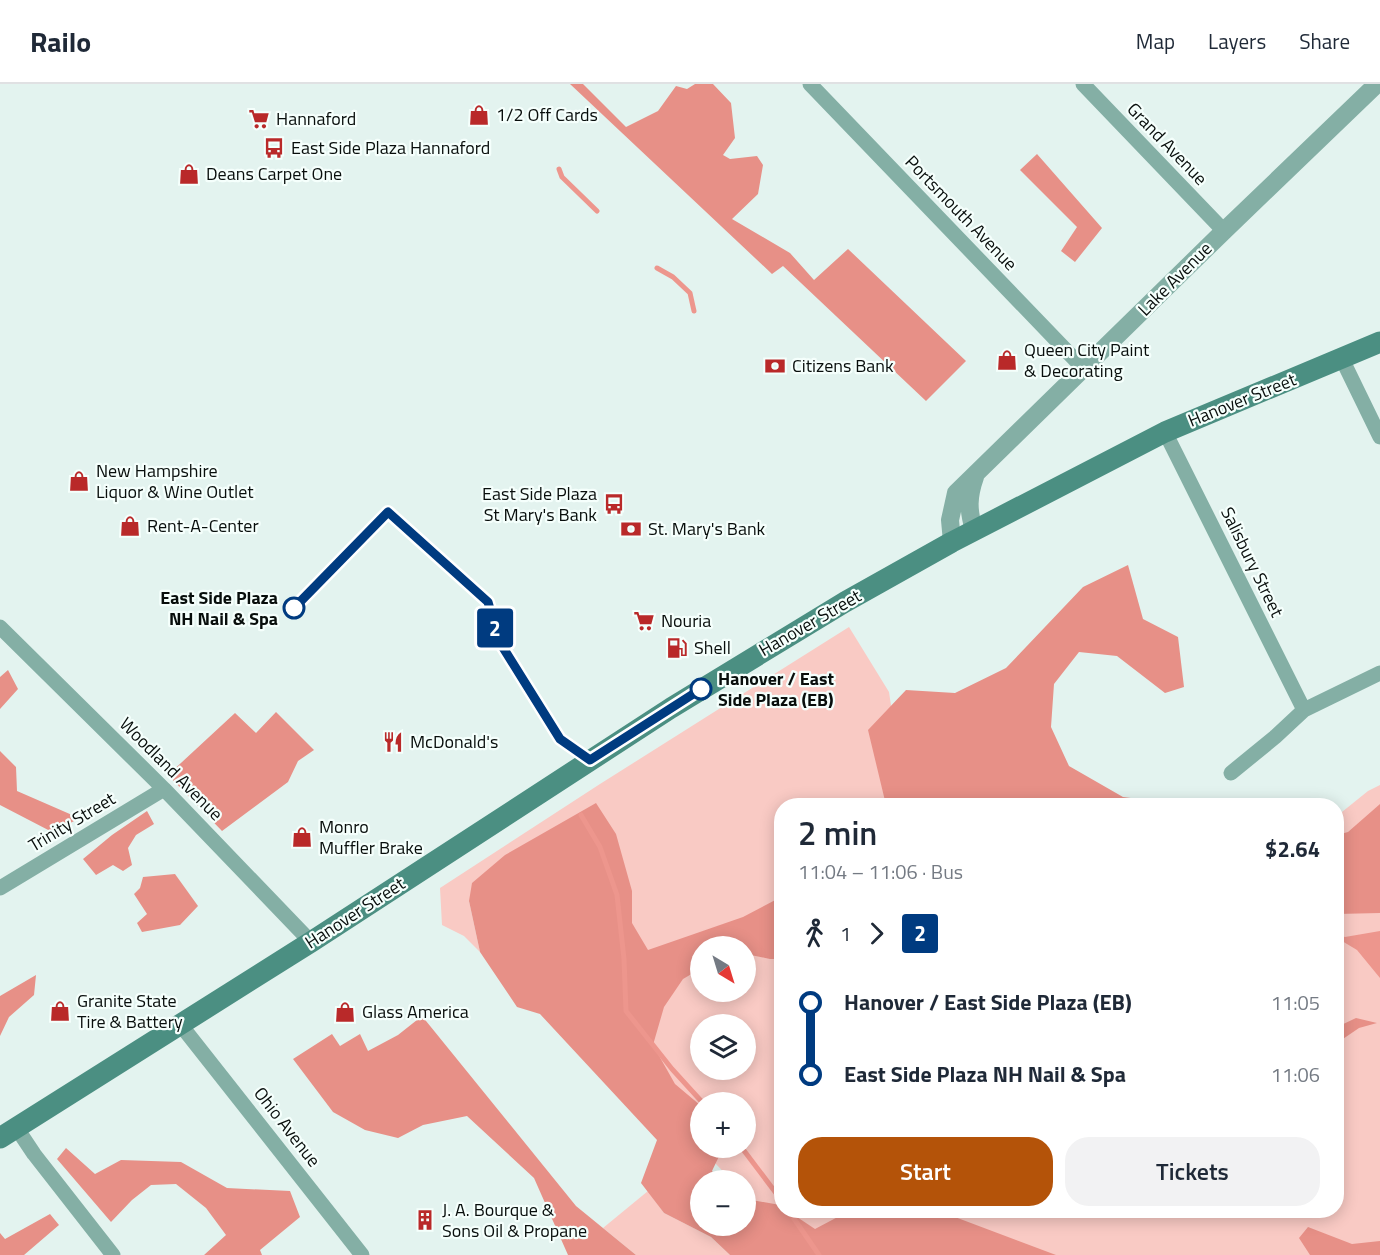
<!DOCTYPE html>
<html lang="en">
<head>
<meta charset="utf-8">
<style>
  body { margin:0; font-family:"Titillium Web",sans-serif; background:#f2f2f3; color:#1f2937; height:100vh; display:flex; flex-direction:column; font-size:22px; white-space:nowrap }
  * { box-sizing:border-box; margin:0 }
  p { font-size:20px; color:#747a83 }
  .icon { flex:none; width:33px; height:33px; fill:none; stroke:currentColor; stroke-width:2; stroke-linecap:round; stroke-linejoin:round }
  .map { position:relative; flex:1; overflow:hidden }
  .panel { position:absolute; left:774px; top:714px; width:570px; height:420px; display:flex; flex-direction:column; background:#fff; border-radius:24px; box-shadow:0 3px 15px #0003 }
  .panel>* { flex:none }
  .badge { padding:0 12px; border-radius:4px; font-size:21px; line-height:39px }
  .needle { width:39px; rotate:142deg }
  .tools { position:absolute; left:690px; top:852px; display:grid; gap:12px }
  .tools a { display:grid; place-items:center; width:66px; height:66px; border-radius:50%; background:#fff; box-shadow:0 3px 15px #0003; font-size:30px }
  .map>.badge { position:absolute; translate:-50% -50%; box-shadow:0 0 0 3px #fff }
  .legs { display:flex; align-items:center; gap:9px; height:66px; padding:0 24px; font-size:20px }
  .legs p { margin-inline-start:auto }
  .summary { display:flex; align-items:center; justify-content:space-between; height:102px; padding:0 24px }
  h1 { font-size:33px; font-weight:600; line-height:45px }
  .button { display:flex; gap:12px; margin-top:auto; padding:12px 24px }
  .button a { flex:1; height:69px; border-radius:24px; background:#b45309; color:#fff; font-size:24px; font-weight:600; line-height:69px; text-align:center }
  .button a+a { background:#f2f2f3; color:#1f2937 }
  ul { padding:0 24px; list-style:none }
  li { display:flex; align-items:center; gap:21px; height:72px; font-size:22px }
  li i { display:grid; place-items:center; width:9px; height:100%; margin:0 8px; background:currentColor }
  li i::after { content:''; width:15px; height:15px; margin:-8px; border:4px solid; border-radius:50%; background:#fff }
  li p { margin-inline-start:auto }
  li:first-child i { background:linear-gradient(#0000 50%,currentColor 0) }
  li:last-child i { background:linear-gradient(currentColor 50%,#0000 0) }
  header { display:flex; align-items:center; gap:36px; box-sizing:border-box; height:84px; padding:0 30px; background:#fff; border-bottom:2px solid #e0e1e3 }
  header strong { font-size:28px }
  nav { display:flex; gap:33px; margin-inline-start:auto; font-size:21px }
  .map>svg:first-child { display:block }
  .green { fill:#f9cac4; fill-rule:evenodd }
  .forest { fill:#e79087 }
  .water { fill:#ed968d }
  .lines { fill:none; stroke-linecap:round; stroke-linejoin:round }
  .stream { stroke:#ed968d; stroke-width:5 }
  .minor { stroke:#84afa5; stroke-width:15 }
  .tertiary { stroke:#84afa5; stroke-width:18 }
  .secondary { stroke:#4b8f82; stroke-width:21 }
  .line-1-casing { stroke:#fff; stroke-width:14 }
  .line-1 { stroke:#003b80; stroke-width:9 }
  .stop-1-dot { fill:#fff; stroke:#003b80; stroke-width:3 }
  .labels { text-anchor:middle; stroke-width:4.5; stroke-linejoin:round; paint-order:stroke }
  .poi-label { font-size:18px; fill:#080e0c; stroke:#f5fffc; text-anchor:start }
  .street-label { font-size:18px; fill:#080e0c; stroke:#f5fffc }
  .stop-label { font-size:18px; font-weight:bold; fill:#080e0c; stroke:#f5fffc; text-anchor:end }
</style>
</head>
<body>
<header>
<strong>Railo</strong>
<nav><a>Map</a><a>Layers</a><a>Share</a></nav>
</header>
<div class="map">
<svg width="1380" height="1171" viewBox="0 0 1380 1171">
  <rect width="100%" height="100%" fill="#e3f3ef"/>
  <path class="green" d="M849 543 889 608 906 721 782 722V1126H1336L1337 732 1368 707 1380 701V1171H810L746 1110V1096H731L701 1064H746V1018H700V1063L469 817 480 868 464 852 442 841 440 804 600 700ZM700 862H746V908H700ZM700 940H746V986H700Z
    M648 1107 664 1129 711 1153 730 1171H636L603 1144Z"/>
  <path class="forest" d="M570 0H583L626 43 658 27 676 2 687 5 695 0H713L731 19 735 54 723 71 730 75 757 72 763 81 758 110 732 135 790 169 814 196 848 165 966 277 926 317 783 182 772 190Z
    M1037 70 1102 144 1075 178 1061 167 1077 143 1020 86Z
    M1128 481 1143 535 1178 553 1184 603 1165 609 1117 572 1079 568 1054 600 1051 643 1069 682 1123 713 1185 721H886L868 646 906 606 955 609 1006 584 1083 503Z
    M8 586 18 605 0 625V593Z
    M276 628 314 666 298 677 288 698 222 747 168 691 235 629 256 649Z
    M0 667 16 683 17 707 79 734 54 749 0 721Z
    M596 719 616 750 632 807V839L648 866 743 833 781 813V875H770L746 870V862H700V885L683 895 664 923 653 961 675 1000 700 1021V1064H723L712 1087 719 1096H700V1142H746V1115L780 1121 782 1126 788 1127 815 1145 849 1127H939L1056 1171H730L711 1153 664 1129 641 1099 657 1056 540 930 517 923 480 868 469 817 472 799 505 771Z
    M1380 720V829L1337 830V751L1348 748Z
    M147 727 154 740 136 751 128 764 132 781 123 787 113 781 96 791 83 775 112 751Z
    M175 790 198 822 180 841 142 848 137 839 147 830 134 810 140 804 143 793Z
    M36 891 34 911 9 933 0 952V912Z
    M422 932 576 1122 636 1171H568L534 1094 467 1032 423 1041 398 1054 365 1046 333 1028 293 975 332 950 340 962 360 950 368 967 398 951Z
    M1356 934 1377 939 1359 944 1337 959V943Z
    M66 1064 95 1090 121 1076 181 1078 227 1104 290 1107 300 1133 260 1166 262 1171H204L226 1151 206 1124 176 1100 151 1101 132 1116 111 1138 57 1075Z
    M50 1130 59 1141 24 1171H0V1149L5 1155Z
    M1308 1143 1352 1160 1380 1157V1171H1310L1299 1154Z"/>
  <path class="water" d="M1380 847V894L1357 866 1337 854 1336 850 1345 853Z"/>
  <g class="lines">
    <path class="stream" d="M559 85 562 93 597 127
      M657 184 673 193 690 209 694 227
      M581 731 600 763 617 811 624 875 626 927 672 985 702 1018
      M742 1064 782 1117
      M788 1126 819 1171"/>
    <path class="minor" d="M810 0 1084 285
      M1083 0 1224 147
      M1342 275 1380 353
      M1165 348 1304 626
      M0 543 164 705 311 858
      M1231 689 1275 653 1304 626 1380 589
      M0 804 164 705
      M180 940 362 1171
      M16 1043 34 1070 113 1171"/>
    <path class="tertiary" d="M974 446C968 426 968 413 975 393
      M952 458 950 436 956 409 1224 147 1377 0"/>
    <path class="secondary" d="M0 1054 311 858 671 624 845 518 952 458 1165 348 1380 258"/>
  </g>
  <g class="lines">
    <g class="line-1-casing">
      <path id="line-1" d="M294 524 388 428 488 518 499 557 560 655 590 676 701 605"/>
    </g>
    <use href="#line-1" class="line-1"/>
  </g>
  <defs>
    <g id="shop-bare" transform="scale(1.62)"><path d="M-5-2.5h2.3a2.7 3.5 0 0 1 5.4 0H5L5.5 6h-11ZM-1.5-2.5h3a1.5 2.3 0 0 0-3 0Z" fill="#b92929" stroke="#f5fffc" stroke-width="2.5" paint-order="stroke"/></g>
    <g id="supermarket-bare" transform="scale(1.62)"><path d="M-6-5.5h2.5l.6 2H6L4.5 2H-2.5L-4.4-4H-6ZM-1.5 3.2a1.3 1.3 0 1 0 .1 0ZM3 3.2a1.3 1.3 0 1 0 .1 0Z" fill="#b92929" stroke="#f5fffc" stroke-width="2.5" paint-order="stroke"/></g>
    <g id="bus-bare" transform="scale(1.62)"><path d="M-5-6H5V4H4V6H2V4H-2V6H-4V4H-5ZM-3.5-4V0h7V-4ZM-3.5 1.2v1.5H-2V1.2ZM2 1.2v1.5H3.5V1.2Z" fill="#b92929" stroke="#f5fffc" stroke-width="2.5" paint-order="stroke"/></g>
    <g id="bank-bare" transform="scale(1.62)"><path d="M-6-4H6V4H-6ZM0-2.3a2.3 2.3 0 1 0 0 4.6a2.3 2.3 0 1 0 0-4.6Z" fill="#b92929" stroke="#f5fffc" stroke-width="2.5" paint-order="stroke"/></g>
    <g id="fuel-bare" transform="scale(1.62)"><path d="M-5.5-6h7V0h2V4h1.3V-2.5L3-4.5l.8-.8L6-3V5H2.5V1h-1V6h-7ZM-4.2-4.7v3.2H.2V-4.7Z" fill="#b92929" stroke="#f5fffc" stroke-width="2.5" paint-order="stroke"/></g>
    <g id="restaurant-bare" transform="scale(1.62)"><path d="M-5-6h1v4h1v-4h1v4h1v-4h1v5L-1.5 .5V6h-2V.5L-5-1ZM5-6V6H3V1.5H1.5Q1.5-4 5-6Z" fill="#b92929" stroke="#f5fffc" stroke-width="2.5" paint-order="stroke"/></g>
    <g id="building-bare" transform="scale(1.62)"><path d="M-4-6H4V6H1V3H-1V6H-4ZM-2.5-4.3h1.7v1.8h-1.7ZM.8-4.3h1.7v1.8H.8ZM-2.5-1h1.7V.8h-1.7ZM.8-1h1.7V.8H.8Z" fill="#b92929" stroke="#f5fffc" stroke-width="2.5" paint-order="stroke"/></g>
  </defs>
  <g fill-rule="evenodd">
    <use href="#shop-bare" x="479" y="31"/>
    <use href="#supermarket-bare" x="259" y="35"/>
    <use href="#bus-bare" x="274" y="64"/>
    <use href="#shop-bare" x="189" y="90"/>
    <use href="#shop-bare" x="1007" y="276"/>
    <use href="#bank-bare" x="775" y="282"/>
    <use href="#shop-bare" x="79" y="397"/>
    <use href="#bus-bare" x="614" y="420"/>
    <use href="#shop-bare" x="130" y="442"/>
    <use href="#bank-bare" x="631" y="445"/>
    <use href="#supermarket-bare" x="644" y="537"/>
    <use href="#fuel-bare" x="677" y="564"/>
    <use href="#restaurant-bare" x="393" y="658"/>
    <use href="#shop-bare" x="302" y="753"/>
    <use href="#shop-bare" x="60" y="927"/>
    <use href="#shop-bare" x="345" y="928"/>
    <use href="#building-bare" x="425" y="1136"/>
  </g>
  <g class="stop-1-dot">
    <circle cx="294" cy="524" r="10"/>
    <circle cx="701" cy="605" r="10"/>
  </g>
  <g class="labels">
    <g class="poi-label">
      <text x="496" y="37">1/2 Off Cards</text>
      <text x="276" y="41">Hannaford</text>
      <text x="291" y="70">East Side Plaza Hannaford</text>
      <text x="206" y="96">Deans Carpet One</text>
      <text x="1024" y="272">Queen City Paint<tspan x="1024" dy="21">&amp; Decorating</tspan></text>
      <text x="792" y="288">Citizens Bank</text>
      <text x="96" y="393">New Hampshire<tspan x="96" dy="21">Liquor &amp; Wine Outlet</tspan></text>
      <text x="597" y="416" text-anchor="end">East Side Plaza<tspan x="597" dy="21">St Mary's Bank</tspan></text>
      <text x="147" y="448">Rent-A-Center</text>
      <text x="648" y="451">St. Mary's Bank</text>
      <text x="661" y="543">Nouria</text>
      <text x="694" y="570">Shell</text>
      <text x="410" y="664">McDonald's</text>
      <text x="319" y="749">Monro<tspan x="319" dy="21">Muffler Brake</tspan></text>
      <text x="77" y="923">Granite State<tspan x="77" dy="21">Tire &amp; Battery</tspan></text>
      <text x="362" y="934">Glass America</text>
      <text x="442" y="1132">J. A. Bourque &amp;<tspan x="442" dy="21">Sons Oil &amp; Propane</tspan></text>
    </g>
    <g class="street-label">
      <text transform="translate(1167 60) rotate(46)" y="6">Grand Avenue</text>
      <text transform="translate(961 129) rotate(46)" y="6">Portsmouth Avenue</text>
      <text transform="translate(1175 195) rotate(-45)" y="6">Lake Avenue</text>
      <text transform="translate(1242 316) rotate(-22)" y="6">Hanover Street</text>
      <text transform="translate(1252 478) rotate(64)" y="6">Salisbury Street</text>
      <text transform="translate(810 539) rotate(-30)" y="6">Hanover Street</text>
      <text transform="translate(171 685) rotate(45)" y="6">Woodland Avenue</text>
      <text transform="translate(72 738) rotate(-31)" y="6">Trinity Street</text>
      <text transform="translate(355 829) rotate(-33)" y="6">Hanover Street</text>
      <text transform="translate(287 1043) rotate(52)" y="6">Ohio Avenue</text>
    </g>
    <g class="stop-label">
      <text x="278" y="520">East Side Plaza<tspan x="278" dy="21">NH Nail &amp; Spa</tspan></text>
      <text x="718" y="601" text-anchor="start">Hanover / East<tspan x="718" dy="21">Side Plaza (EB)</tspan></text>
    </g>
  </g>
</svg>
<div class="tools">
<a><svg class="needle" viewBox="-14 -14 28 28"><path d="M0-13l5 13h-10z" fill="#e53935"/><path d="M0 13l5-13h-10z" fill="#747a83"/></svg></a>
<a><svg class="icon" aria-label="layers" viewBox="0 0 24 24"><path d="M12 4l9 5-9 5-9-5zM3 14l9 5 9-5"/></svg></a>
<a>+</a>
<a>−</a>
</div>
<b class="badge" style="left:495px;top:544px;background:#003b80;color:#fff">2</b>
<section class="panel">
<div class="summary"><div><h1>2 min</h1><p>11:04 – 11:06 · Bus</p></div><b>$2.64</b></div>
<div class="legs"><svg class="icon" aria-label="walk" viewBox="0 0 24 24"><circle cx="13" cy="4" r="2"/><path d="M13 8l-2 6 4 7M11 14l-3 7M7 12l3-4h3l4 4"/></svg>1<svg class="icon" aria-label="forward" viewBox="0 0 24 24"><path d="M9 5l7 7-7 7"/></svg><b class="badge" style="background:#003b80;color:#fff">2</b></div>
<ul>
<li><i style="color:#003b80"></i><b>Hanover / East Side Plaza (EB)</b><p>11:05</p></li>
<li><i style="color:#003b80"></i><b>East Side Plaza NH Nail &amp; Spa</b><p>11:06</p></li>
</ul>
<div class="button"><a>Start</a><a>Tickets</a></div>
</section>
</div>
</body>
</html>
